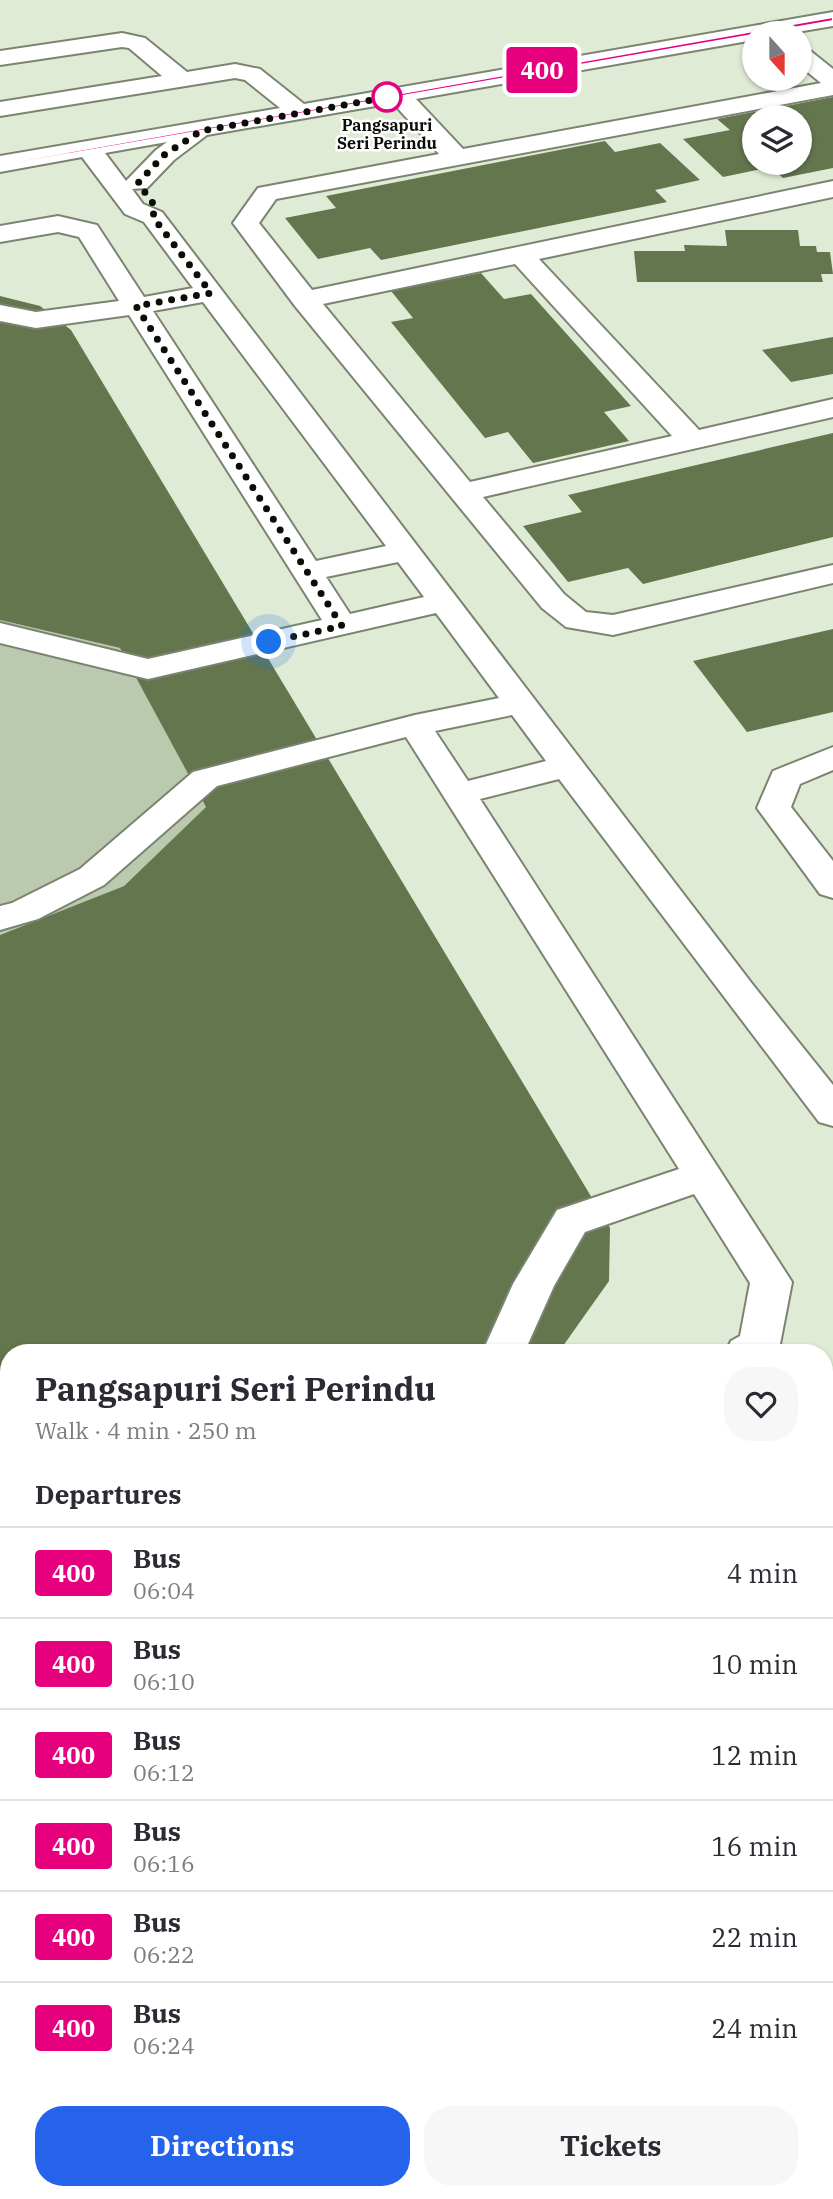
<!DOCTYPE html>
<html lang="en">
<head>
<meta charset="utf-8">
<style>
  body { margin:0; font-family:"IBM Plex Serif",serif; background:#f7f7f7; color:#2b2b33; height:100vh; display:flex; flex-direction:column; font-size:26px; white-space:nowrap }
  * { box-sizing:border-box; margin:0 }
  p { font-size:23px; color:#7c7c81 }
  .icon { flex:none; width:38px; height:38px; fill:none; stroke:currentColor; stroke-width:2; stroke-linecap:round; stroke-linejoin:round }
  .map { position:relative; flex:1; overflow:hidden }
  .drawer { position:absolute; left:0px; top:1344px; width:833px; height:856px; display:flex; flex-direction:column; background:#fff; border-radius:28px 28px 0 0; box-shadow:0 2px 5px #0004 }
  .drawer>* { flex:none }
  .badge { padding:0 14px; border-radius:5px; font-size:24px; line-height:46px }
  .needle { width:46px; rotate:159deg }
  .tools { position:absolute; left:742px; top:21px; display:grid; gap:14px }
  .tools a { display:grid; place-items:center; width:70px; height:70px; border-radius:50%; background:#fff; box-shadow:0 2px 5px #0004; font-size:35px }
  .you { position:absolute; width:35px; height:35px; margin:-18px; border:5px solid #fff; border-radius:50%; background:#1a73e8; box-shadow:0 0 0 10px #1a73e833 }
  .map>.badge { position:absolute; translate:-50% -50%; box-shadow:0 0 0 4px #fff }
  h2 { padding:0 35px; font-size:26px; line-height:63px }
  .round { display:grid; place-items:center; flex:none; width:74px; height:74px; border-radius:28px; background:#f7f7f7 }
  .summary { display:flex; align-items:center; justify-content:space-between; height:119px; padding:0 35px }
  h1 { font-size:33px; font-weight:800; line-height:52px }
  .button { display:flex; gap:14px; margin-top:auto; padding:14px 35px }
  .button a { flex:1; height:80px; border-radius:28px; background:#2563eb; color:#fff; font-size:28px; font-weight:800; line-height:80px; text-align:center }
  .button a+a { background:#f7f7f7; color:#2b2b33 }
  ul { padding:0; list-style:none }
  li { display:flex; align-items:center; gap:21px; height:91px; padding:0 35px; border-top:2px solid #e1e1e2 }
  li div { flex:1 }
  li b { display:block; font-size:26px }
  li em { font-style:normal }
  li .badge { min-width:77px; font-weight:700; text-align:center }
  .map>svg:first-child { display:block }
  .built { fill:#d1dfc3 }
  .green { fill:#bbc9ae }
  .building { fill:#63764e; fill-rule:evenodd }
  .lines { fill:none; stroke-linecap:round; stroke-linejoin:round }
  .minor-casing { stroke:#7b8471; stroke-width:4 }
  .minor { fill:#fff; fill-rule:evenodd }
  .line { fill:#e6007e; stroke:#fff; stroke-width:2 }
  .walk { stroke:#0b0e07; stroke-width:7; stroke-dasharray:0 12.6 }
  .stop-dot { fill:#fff; stroke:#e6007e; stroke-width:3.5 }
  .labels { text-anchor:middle; stroke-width:5; stroke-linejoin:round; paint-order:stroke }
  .far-stop-label { font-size:16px; font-weight:bold; fill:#0b0e07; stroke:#fff }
</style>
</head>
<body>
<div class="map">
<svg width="833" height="2199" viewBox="0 0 833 2199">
  <rect width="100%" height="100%" fill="#e0ebd5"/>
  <path class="built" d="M833 1703V2199H0V1994L9 1991V2191H824V1706Z"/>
  <path class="green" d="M0 620 120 648 206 807 124 886 0 935Z"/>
  <path class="building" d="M833 97V168L783 178 771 167 723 177 683 139 730 130 717 119ZM754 117H800V163H754Z
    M605 141 615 152 660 143 700 180 655 190 667 202 381 260 370 248 318 259 285 218 336 208 326 196Z
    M725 230H798L800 246H816L817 252H830L833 274H821L823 282H637L634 251H685L684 245 727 246Z
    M481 273 504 299 531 294 631 406 604 412 629 441 533 463 508 432 485 438 391 322 413 318 391 291Z
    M0 296 40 306 71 330 610 1228 609 1281 558 1353H9V1551L0 1553V935L124 886 206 807 120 648 0 620Z
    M833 337V374L791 382 762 350Z
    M833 433V537L643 584 628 568 568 582 523 526 582 512 568 495Z
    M833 629V712L747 732 693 661Z
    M833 1944V2081L824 2084V1947Z
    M396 2191H543L522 2199H400Z"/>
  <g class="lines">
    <g class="minor-casing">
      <path id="minor" d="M833 12V26L791 33H754V40L416 99 463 149 821 83 800 66V47L808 49 833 69V95L276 199 259 223 312 290 833 181V197L539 259 699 430 833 399V417L483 497 564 594 586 612 613 615 833 565V583L613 635 566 627 542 608 295 306 233 223 258 188 439 154 393 103 207 135 174 160 147 188 132 189 143 204 162 212 753 985 833 1085V1126L819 1122 559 779 480 799 792 1282 780 1344 775 1353H725L731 1341 740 1336 750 1283 694 1194 585 1232 554 1286 528 1344 532 1353H490L486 1344 513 1284 557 1210 679 1169 406 737 217 786 104 885 38 919 0 930V906L12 903 80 869 193 772 415 715 499 698 436 613 148 679 0 643V623L148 659 322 620 129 315 36 328 0 321V305L36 312 119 301 79 237 58 232 0 242V226L58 216 97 225 144 297 193 288 144 222 125 214 82 157 0 172V156L280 108 245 80 235 78 0 116V102L162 76 129 48 122 47 0 65V51L122 33 145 38 187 72 235 64 260 69 304 104ZM167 142 156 150 126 181 105 153ZM515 264 672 436 470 482 323 304ZM203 302 386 546 316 561 153 311ZM398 562 424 597 350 614 326 577ZM512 715 546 761 468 781 435 731Z
        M833 747V770L800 784 791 807 833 861V898L820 894 757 808 773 771Z
        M833 1413V1449L824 1452V1416Z
        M833 1488V1524L824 1527V1491Z
        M9 1583V1621L0 1624V1586Z
        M833 1612V1652L824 1654V1615Z
        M9 1734V1776L0 1779V1737Z
        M833 1785V1829L824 1832V1788Z
        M9 1884V1930L0 1933V1887Z
        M9 2088V2140L0 2144V2092Z"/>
    </g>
    <use href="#minor" class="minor"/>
  </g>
  <path class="line" d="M833 17V21L0 166V164Z"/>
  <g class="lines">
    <path class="walk" d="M269 642 342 626 136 306 211 293 153 217 155 206 138 183 164 155 201 131 399 95 387 97"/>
  </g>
  <circle class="stop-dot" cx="387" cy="97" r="14"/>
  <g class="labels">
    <g class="far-stop-label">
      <text x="387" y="131">Pangsapuri<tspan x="387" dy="18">Seri Perindu</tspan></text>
    </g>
  </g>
</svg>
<div class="tools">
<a><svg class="needle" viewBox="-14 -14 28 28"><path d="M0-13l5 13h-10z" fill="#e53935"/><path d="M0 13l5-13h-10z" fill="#7c7c81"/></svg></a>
<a><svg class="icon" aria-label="layers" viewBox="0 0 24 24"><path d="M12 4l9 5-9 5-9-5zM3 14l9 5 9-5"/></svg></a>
</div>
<div class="you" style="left:269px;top:642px"></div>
<b class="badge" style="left:542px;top:70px;background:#e6007e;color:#fff">400</b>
<section class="drawer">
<div class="summary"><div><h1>Pangsapuri Seri Perindu</h1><p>Walk · 4 min · 250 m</p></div><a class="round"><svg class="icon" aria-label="heart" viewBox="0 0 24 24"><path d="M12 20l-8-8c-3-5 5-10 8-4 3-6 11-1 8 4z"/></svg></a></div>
<h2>Departures</h2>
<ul>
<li><span class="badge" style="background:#e6007e;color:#fff">400</span><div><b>Bus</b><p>06:04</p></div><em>4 min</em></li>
<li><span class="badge" style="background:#e6007e;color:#fff">400</span><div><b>Bus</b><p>06:10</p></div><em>10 min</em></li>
<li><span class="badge" style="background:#e6007e;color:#fff">400</span><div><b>Bus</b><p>06:12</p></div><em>12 min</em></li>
<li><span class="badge" style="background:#e6007e;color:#fff">400</span><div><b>Bus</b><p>06:16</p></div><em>16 min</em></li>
<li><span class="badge" style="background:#e6007e;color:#fff">400</span><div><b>Bus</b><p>06:22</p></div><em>22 min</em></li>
<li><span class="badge" style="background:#e6007e;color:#fff">400</span><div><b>Bus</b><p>06:24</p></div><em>24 min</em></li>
</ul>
<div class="button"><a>Directions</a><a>Tickets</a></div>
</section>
</div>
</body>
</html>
